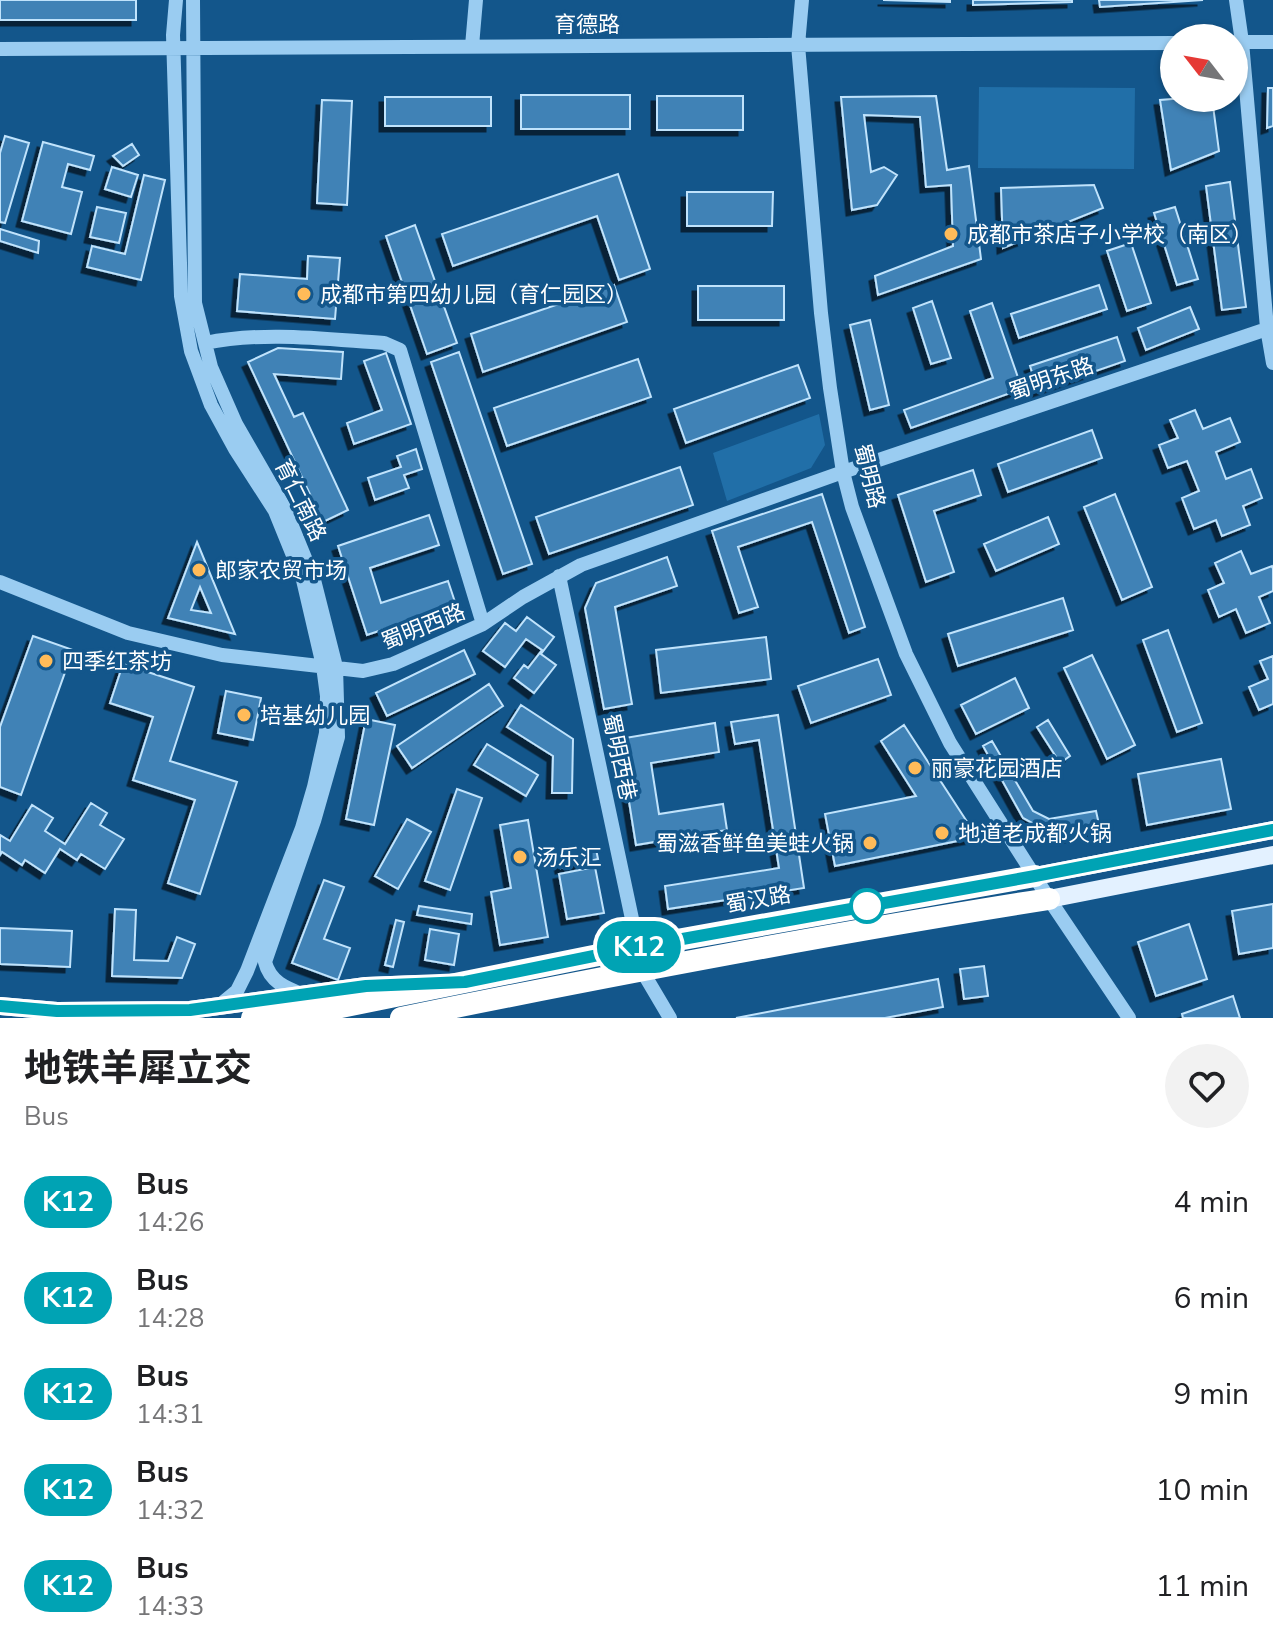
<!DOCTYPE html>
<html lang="en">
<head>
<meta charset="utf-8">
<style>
  body { margin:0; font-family:"Nunito Sans","Noto Sans SC",sans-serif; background:#f2f2f2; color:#202124; height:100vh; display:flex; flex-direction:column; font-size:30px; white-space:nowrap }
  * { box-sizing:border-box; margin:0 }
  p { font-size:26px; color:#757577 }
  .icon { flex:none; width:44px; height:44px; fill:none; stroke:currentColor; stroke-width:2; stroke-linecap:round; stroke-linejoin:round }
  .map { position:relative; height:1018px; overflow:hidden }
  .side { display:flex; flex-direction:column; background:#fff; flex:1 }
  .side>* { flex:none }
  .badge { padding:0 16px; border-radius:26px; font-size:28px; line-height:52px }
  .needle { width:52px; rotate:301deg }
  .fabs { position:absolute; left:1160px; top:24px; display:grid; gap:16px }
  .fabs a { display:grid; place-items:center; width:88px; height:88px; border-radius:50%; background:#fff; box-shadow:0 2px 6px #0004; font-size:40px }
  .map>.badge { position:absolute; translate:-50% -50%; box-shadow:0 0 0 4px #fff }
  .round { display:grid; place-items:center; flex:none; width:84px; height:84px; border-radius:42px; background:#f2f2f2 }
  .summary { display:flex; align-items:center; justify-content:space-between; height:136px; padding:0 24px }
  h1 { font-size:38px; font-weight:700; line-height:60px }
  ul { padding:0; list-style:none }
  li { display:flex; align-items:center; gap:24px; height:96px; padding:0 24px }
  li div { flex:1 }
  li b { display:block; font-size:30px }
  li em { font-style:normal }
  li .badge { min-width:88px; font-weight:700; text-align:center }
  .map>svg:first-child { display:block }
  .green { fill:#216fa8 }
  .building { fill:#3f82b6; stroke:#c0e3fc; stroke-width:2; fill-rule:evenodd; filter:url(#shadow) }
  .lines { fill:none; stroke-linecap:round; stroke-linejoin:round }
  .minor { stroke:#9accf1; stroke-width:14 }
  .major { stroke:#e3f1ff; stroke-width:18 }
  .highway { stroke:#fff; stroke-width:22 }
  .line-casing { stroke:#fff; stroke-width:18 }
  .line { stroke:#00a3b4; stroke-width:12 }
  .poi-dot { fill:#ffbb59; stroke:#13568b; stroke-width:3 }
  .stop-dot { fill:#fff; stroke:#00a3b4; stroke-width:4 }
  .labels { text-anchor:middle; stroke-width:7; stroke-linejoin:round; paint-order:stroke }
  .street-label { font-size:22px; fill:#fff; stroke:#13568b }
  .poi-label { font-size:22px; fill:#fff; stroke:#13568b; text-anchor:start }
</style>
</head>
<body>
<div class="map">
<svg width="1273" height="1018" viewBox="0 0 1273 1018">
  <defs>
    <filter id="shadow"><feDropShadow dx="-5.5" dy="5.5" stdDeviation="0" flood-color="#0009"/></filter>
  </defs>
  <rect width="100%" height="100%" fill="#13568b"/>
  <path class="green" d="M979 87 1135 88 1134 169 978 168Z
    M819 414 825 445 811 468 727 501 713 453Z"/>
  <path class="building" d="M0 0H136V20H0Z
    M883 0H950V2Z
    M973 0H1072V2L973 5Z
    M1099 0H1203L1100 7Z
    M1268 88H1273V126L1267 128Z
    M521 95H630V129H521Z
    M657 96H743V130H657Z
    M936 96 947 170 969 166 981 259 878 295 875 276 953 246 951 185 926 187 920 117 864 115 871 172 884 167 897 175 877 205 852 210 841 97Z
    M385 97H491V126H385Z
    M1185 98H1212L1219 151 1171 170 1160 100Z
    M322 100 352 101 347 205 317 203Z
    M5 136 29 143 5 223 0 222V153Z
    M43 142 94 156 90 170 68 164 62 187 82 192 71 234 22 221Z
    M132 144 139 155 123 166 113 156Z
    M112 167 138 175 131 197 105 189Z
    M618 174 650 269 619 280 597 216 453 266 442 234Z
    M144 175 165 180 141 280 87 267 92 246 125 254Z
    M1230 182 1246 307 1222 310 1206 186Z
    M1094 185 1103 208 1003 248 1001 188Z
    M687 192H773L772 226H687Z
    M97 207 126 213 119 243 90 237Z
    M1175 207 1198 279 1177 285 1154 213Z
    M415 225 457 343 427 354 386 236Z
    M0 229 39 241 38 253 0 241Z
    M1131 243 1151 303 1127 311 1107 251Z
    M308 256 340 258 335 319 237 311 240 274 307 279Z
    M614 285 627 322 483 372 471 334Z
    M1099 285 1107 309 1019 338 1011 314Z
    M698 286H784V320H698Z
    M932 301 951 358 931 364 913 308Z
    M992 303 1022 389 911 428 904 410 993 378 970 311Z
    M1190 307 1199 329 1146 350 1138 328Z
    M870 320 889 405 870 410 850 325Z
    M1117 337 1125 361 1038 391 1030 366Z
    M278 348 343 352 341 379 274 374 294 417 303 413 348 510 323 522 248 362Z
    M459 352 532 564 503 574 431 362Z
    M386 353 411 424 354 444 347 423 382 410 364 361Z
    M638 359 651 397 507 446 494 408Z
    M798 365 810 398 686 443 674 409Z
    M1195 410 1203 429 1230 418 1240 442 1216 452 1226 479 1251 469 1262 498 1243 506 1250 525 1222 536 1216 520 1194 529 1182 498 1199 491 1187 461 1168 468 1159 445 1178 438 1170 420Z
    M1092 430 1102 458 1008 492 998 464Z
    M416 449 422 469 404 475 409 488 375 500 368 478 401 467 397 456Z
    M680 467 693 505 549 554 536 517Z
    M973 470 981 495 934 511 954 572 926 582 898 495Z
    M822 494 865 627 849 633 812 522 738 547 758 607 739 613 712 531Z
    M1115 494 1152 587 1122 600 1084 507Z
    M429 515 439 545 370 568 381 603 448 581 456 605 367 635 338 546Z
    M1048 517 1059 544 996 571 984 544Z
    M197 542 235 634 168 618ZM200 587 211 613 191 610Z
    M1241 551 1251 574 1272 566 1273 569V591L1259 597 1270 623 1246 633 1236 609 1219 617 1208 590 1224 583 1215 563Z
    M667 557 677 586 615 607 632 704 604 709 585 608 596 583Z
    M1063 598 1073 630 958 666 948 634Z
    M527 617 554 637 541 654 556 665 534 693 514 678 524 665 528 668 542 650 526 639 505 667 483 651 505 623 516 631Z
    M1168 630 1202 723 1177 732 1143 640Z
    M33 636 73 650 21 795 0 787V727Z
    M766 637 771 679 661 693 656 650Z
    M464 650 475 674 387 716 376 693Z
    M1092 655 1135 745 1107 759 1064 668Z
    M1273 656V704L1259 710 1249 687 1268 679 1260 661Z
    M878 659 891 695 811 723 798 686Z
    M123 664 194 687 170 761 237 782 200 894 168 883 195 800 133 780 153 717 110 703Z
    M1015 678 1029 708 976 734 961 705Z
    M489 684 503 706 412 768 397 746Z
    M226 691 261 698 253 740 218 733Z
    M521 705 573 739 572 793H552L553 756 507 727Z
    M778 715 804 888 668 909 665 886 779 868 759 740 735 744 731 722Z
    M366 719 395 725 374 825 346 819Z
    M1048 720 1070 756 1060 763 1037 727Z
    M715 723 719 752 651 763 659 814 723 804 727 830 636 845 619 739Z
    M904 725 977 837 835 866 825 814 916 796 881 741Z
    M992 741 1033 811 1049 819 1096 811 1100 829 1061 839 1023 818 983 746Z
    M487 744 538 775 526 796 474 765Z
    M1221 759 1231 809 1147 825 1138 774Z
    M457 789 482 798 450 890 425 881Z
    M91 803 107 813 100 825 124 839 105 869 81 854 77 860 60 849 45 873 25 860 22 865 2 852 0 855V835L10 841 32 805 53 818 45 831 65 844Z
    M407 819 431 832 398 889 375 876Z
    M528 820 548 937 500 945 491 892 511 888 500 825Z
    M596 849 598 859 561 868 559 858Z
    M595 867 604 913 567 919 559 874Z
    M324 880 344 887 324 939 350 948 338 980 292 963Z
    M1273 904V948L1239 954 1232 911Z
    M419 906 472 914 471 924 417 915Z
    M115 909 136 910 134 960 168 961 177 937 195 944 182 978 112 976Z
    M396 920 404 922 393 967 385 965Z
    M1189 924 1207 979 1156 996 1138 942Z
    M0 928 72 931 70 967 0 964Z
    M430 929 459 934 454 965 425 960Z
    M984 966 988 996 964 999 960 969Z
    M938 979 943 1007 885 1018H736Z
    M1233 996 1240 1018H1183L1182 1014Z"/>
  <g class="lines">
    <path class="minor" d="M176 0 173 35 181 296 191 351 211 405 235 449 275 511 303 580 323 666 327 696 326 733 314 787 302 828 247 971 237 991 220 1005
      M193 0 195 303 211 367 236 424 285 509 314 580 336 667 338 737 314 821 265 962C270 982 286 988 304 995
      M802 0 798 45 821 313 830 388 843 472 852 507 906 654 950 743 1049 899 1129 1018
      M1236 0 1242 42 1267 328 1273 363
      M1234 42H1273
      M472 46 476 0
      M0 49 1174 43
      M205 343C265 331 324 339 384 343L400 350 483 624
      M559 576 638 947
      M0 582 128 633 222 655 363 671 393 664 483 624 523 597 581 565 843 472 1273 327
      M641 969 670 1018"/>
    <path class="major" d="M1035 876 1273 830
      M1049 899 1273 855
      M0 1006 57 1011 190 1010 366 986 419 984"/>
    <path class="highway" d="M252 1018 336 1008 638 947 1035 876
      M401 1018C617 974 832 933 1049 899"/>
  </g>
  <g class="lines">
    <g class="line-casing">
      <path id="line" d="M0 1006 57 1011 190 1010 366 986 465 982 638 947 1035 876 1273 830"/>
    </g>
    <use href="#line" class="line"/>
  </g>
  <g class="poi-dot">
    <circle cx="951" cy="234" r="8"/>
    <circle cx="304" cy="294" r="8"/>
    <circle cx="199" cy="570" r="8"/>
    <circle cx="46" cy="661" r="8"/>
    <circle cx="244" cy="715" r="8"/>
    <circle cx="915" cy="768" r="8"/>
    <circle cx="942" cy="833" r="8"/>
    <circle cx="870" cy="843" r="8"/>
    <circle cx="520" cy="857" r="8"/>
  </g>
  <circle class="stop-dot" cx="867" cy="906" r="16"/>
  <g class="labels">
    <g class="street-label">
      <text x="587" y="32">育德路</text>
      <text transform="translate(1051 378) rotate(-19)" y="8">蜀明东路</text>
      <text transform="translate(870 476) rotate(76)" y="8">蜀明路</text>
      <text transform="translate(301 500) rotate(64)" y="8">育仁南路</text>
      <text transform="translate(423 626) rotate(-22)" y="8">蜀明西路</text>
      <text transform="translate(620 757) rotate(78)" y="8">蜀明西巷</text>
      <text transform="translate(758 899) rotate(-10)" y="8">蜀汉路</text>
    </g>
    <g class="poi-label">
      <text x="967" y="242">成都市茶店子小学校（南区）</text>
      <text x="320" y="302">成都市第四幼儿园（育仁园区）</text>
      <text x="215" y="578">郎家农贸市场</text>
      <text x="62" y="669">四季红茶坊</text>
      <text x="260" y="723">培基幼儿园</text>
      <text x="931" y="776">丽豪花园酒店</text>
      <text x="958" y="841">地道老成都火锅</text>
      <text x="854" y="851" text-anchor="end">蜀滋香鲜鱼美蛙火锅</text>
      <text x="536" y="865">汤乐汇</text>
    </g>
  </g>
</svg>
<div class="fabs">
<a><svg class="needle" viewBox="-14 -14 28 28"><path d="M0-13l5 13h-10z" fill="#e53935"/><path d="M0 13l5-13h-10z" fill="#757577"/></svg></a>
</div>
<b class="badge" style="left:639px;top:947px;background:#00a3b4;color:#fff">K12</b>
</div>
<section class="side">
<div class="summary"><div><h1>地铁羊犀立交</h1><p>Bus</p></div><a class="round"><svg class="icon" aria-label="heart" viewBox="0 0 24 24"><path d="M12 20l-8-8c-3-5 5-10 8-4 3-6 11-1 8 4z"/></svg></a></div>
<ul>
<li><span class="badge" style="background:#00a3b4;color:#fff">K12</span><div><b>Bus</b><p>14:26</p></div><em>4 min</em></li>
<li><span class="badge" style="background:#00a3b4;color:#fff">K12</span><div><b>Bus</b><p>14:28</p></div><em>6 min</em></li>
<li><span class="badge" style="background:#00a3b4;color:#fff">K12</span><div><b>Bus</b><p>14:31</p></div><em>9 min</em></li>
<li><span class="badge" style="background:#00a3b4;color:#fff">K12</span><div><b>Bus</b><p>14:32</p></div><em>10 min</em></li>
<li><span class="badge" style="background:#00a3b4;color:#fff">K12</span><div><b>Bus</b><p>14:33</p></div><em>11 min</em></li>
</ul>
</section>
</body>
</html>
